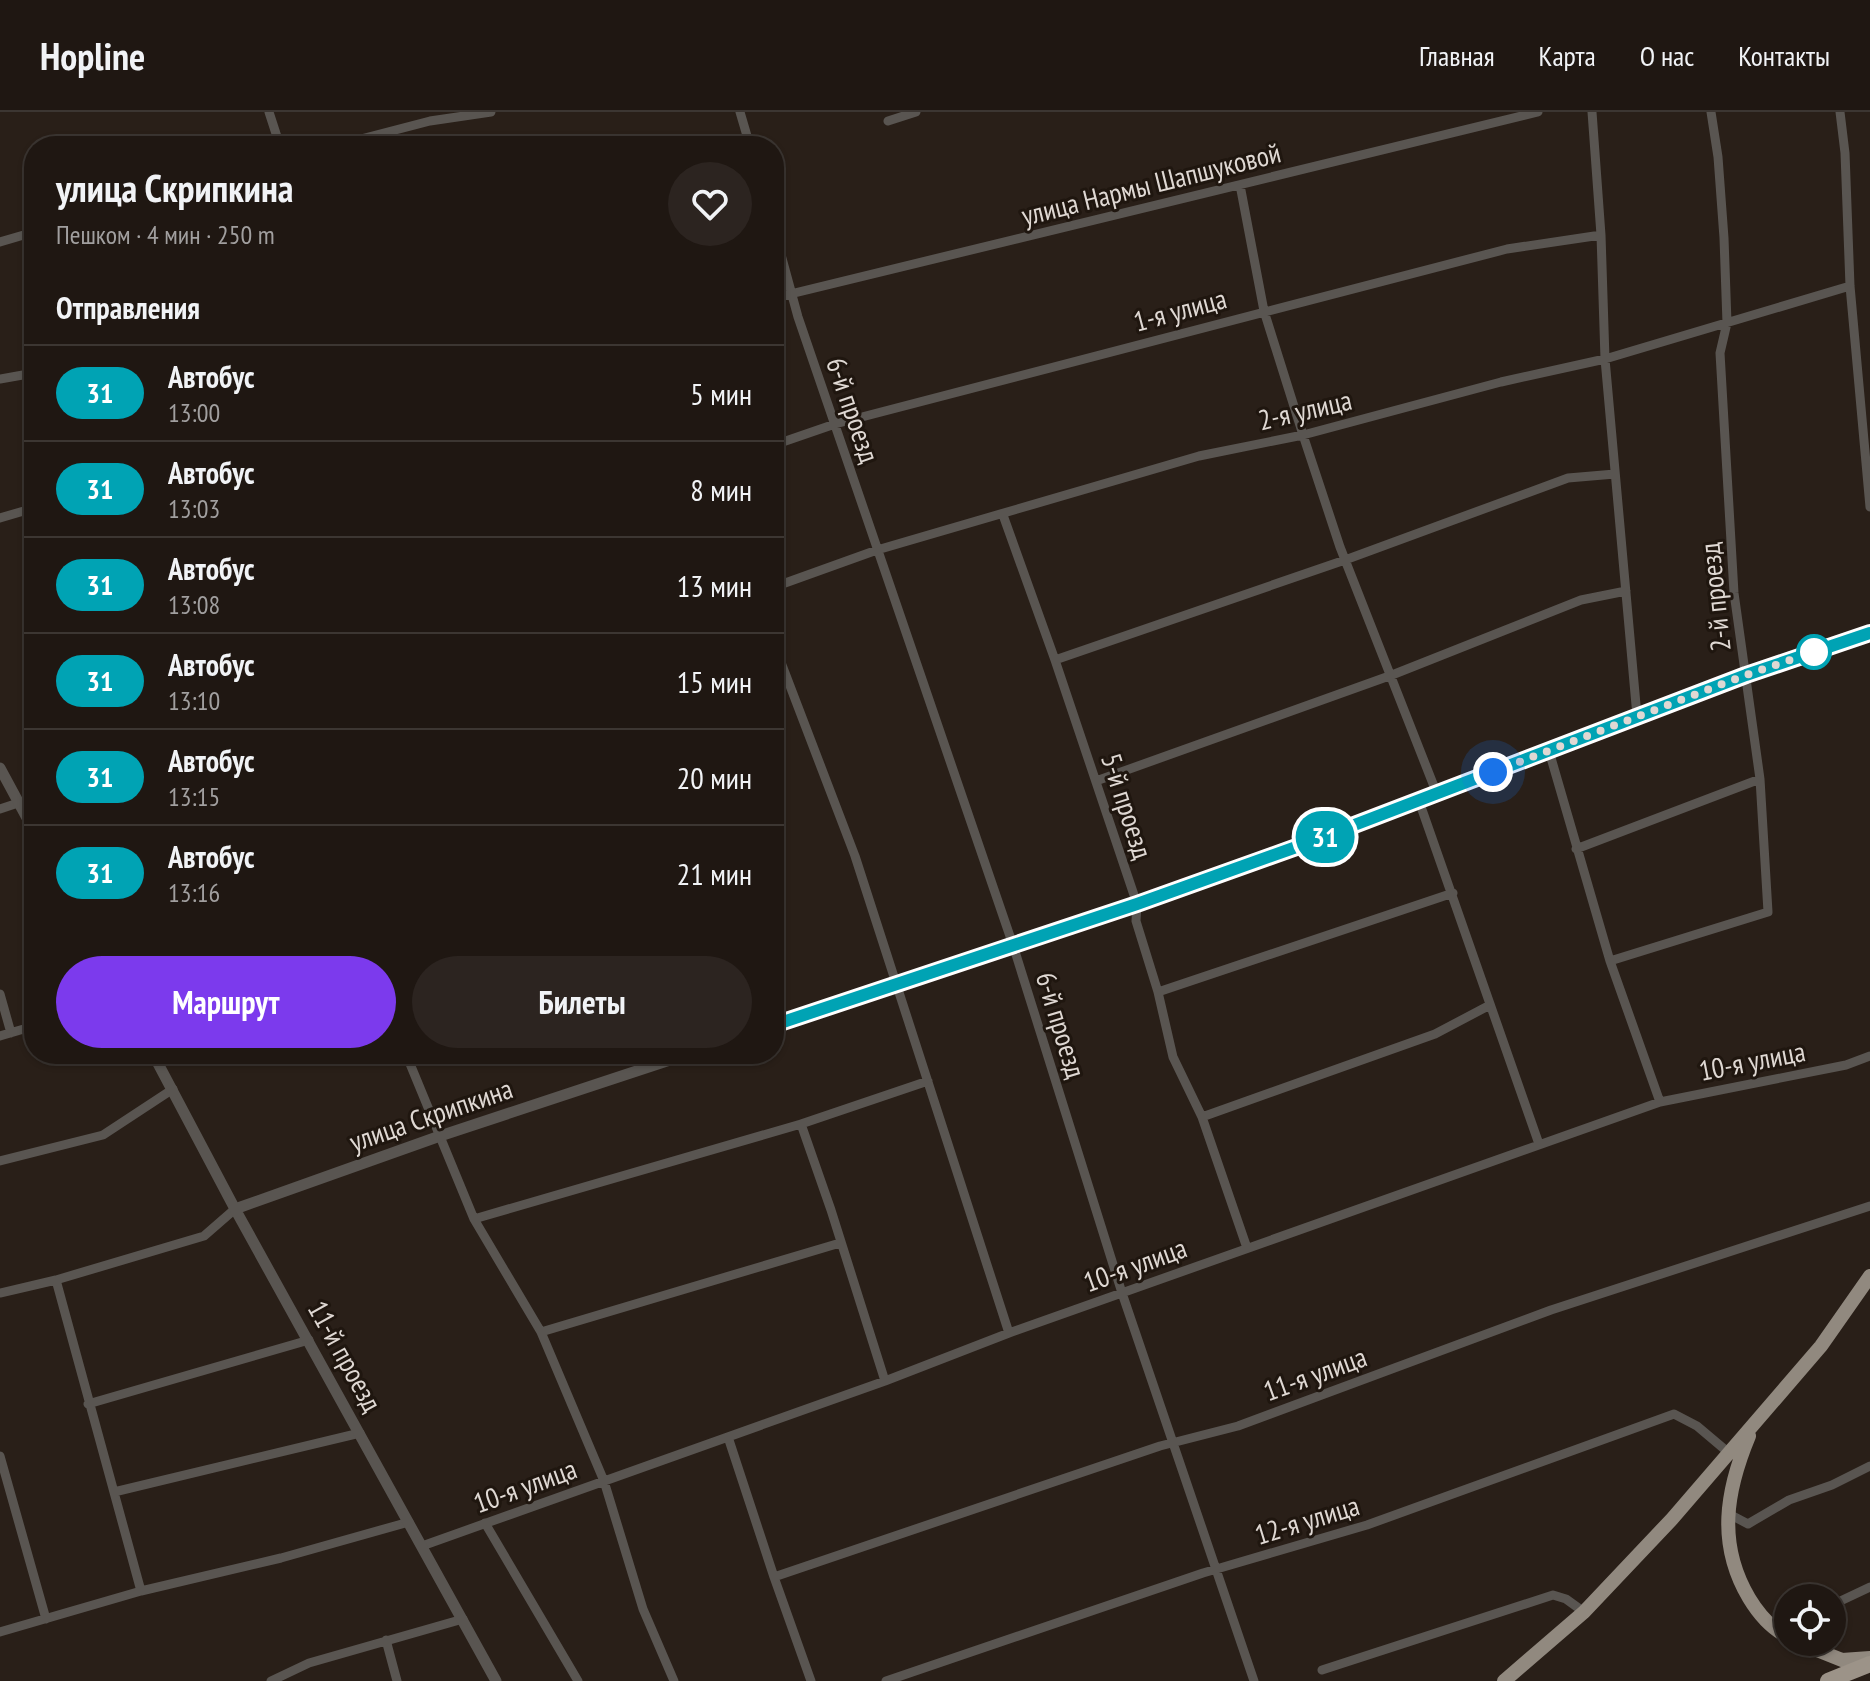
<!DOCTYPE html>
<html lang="ru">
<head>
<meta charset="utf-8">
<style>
  body { margin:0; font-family:"PT Sans Narrow",sans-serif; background:#2c2420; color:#f1f3f6; height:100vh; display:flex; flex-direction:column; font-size:30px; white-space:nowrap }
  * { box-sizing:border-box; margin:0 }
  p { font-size:26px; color:#a19f9f }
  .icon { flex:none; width:44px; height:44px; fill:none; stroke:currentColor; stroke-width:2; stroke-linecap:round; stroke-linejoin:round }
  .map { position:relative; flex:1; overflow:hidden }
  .panel { position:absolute; left:24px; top:24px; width:760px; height:928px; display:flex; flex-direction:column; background:#1f1712; border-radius:32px; box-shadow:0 2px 6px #0004,0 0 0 2px #3c3632 }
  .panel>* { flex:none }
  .badge { padding:0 16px; border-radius:26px; font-size:28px; line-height:52px }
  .controls { position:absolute; left:1774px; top:1472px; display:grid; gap:16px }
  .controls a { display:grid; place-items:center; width:72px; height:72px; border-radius:50%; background:#1f1712; box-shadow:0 2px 6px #0004,0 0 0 2px #3c3632; font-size:40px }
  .you { position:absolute; width:40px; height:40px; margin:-20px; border:6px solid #fff; border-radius:50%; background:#1a73e8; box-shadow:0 0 0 12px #1a73e833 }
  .map>.badge { position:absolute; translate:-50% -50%; box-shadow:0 0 0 4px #fff }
  h2 { padding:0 32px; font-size:30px; line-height:72px }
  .round { display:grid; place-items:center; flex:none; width:84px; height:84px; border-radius:42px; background:#2c2420 }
  .summary { display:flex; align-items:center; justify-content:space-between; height:136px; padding:0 32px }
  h1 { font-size:38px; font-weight:800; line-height:60px }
  .cta { display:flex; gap:16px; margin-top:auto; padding:16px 32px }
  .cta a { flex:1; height:92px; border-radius:48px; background:#7c3aed; color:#fff; font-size:32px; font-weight:800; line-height:92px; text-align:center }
  .cta a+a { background:#2c2420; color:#f1f3f6 }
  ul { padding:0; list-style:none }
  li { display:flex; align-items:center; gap:24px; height:96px; padding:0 32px; border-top:2px solid #3c3632 }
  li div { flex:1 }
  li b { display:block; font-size:30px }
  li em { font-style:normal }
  li .badge { min-width:88px; font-weight:700; text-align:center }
  header { display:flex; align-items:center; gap:48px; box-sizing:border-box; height:112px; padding:0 40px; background:#1f1712; border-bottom:2px solid #3c3632 }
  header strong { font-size:38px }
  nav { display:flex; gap:44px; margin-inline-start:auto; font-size:28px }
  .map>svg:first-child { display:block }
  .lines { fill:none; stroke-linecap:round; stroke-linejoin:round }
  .minor { stroke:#595551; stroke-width:9 }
  .tertiary { stroke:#595551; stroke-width:11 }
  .primary { stroke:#91897f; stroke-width:14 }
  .trunk { stroke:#9c9388; stroke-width:16 }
  .line-casing { stroke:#fff; stroke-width:18 }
  .line { stroke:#00a3b4; stroke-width:12 }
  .walk { stroke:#dfd8d3; stroke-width:8; stroke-dasharray:0 14.4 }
  .stop-dot { fill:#fff; stroke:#00a3b4; stroke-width:4 }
  .labels { text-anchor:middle; stroke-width:6; stroke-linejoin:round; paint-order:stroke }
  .street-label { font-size:28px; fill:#dfd8d3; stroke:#1f160f }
</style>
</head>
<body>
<header>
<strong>Hopline</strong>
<nav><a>Главная</a><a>Карта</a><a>О нас</a><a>Контакты</a></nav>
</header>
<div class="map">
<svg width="1870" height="1569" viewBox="0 0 1870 1569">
  <rect width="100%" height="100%" fill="#291f18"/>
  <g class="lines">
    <path class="minor" d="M269 0 280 34
      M740 0 750 34
      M1592 0 1601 123 1605 247 1637 604
      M1840 0 1845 41 1850 174 1870 395
      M888 9 916 0
      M334 34 430 9 491 0
      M1240 73 1264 199 1303 323 1340 435 1437 682
      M774 117 798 205 1013 833 1122 1181 1254 1569
      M0 130 34 120
      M774 186 1538 0
      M0 267 34 261
      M774 333 835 312 1507 137 1601 123
      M1003 403 1055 548 1137 792 1136 809 1158 880 1173 945 1202 1005 1247 1136
      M0 406 34 396
      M774 475 877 438 1199 344 1303 323 1501 270 1605 247 1850 174
      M774 532 855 744 1009 1221
      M1055 548 1345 448 1568 366 1615 362
      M1549 639 1610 849 1660 990
      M1096 669 1392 563 1581 488 1626 479
      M1419 689 1539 1032
      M0 697 18 691
      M1576 737 1760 667
      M1610 849 1768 800 1760 667 1734 481 1720 241 1727 211 1724 126 1718 45 1711 0
      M1158 880 1453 781
      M0 882 11 921
      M774 898 779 912
      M0 924 34 914
      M406 942 474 1107 541 1220 604 1369 643 1497 674 1569
      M1202 1005 1435 922 1490 893
      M801 1012 831 1098 885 1269
      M0 1049 103 1023 173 977
      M474 1107 801 1012 928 969
      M56 1168 141 1479
      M0 1181 56 1168 204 1124 235 1097
      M541 1220 840 1131
      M88 1292 309 1228
      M728 1325 774 1465 811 1569
      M0 1344 46 1507
      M114 1380 360 1321
      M1729 1402 1748 1412 1789 1388 1832 1373 1870 1354
      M485 1411 578 1569
      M422 1434 885 1269 1009 1221 1660 990 1846 953 1870 944
      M774 1465 1160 1334 1238 1314 1551 1198 1870 1094
      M1832 1493 1870 1475
      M0 1520 141 1479 281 1446 409 1410
      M386 1528 397 1569
      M1322 1558 1553 1483 1566 1487 1584 1500
      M271 1569 309 1551 463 1507
      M886 1569 1203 1461 1367 1413 1674 1302 1697 1314 1729 1341"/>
    <path class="tertiary" d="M0 656 34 719
      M774 913C959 852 1145 791 1328 724 1509 658 1687 583 1870 521
      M153 942 235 1097 496 1569
      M235 1097 440 1024 688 942"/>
    <path class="primary" d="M1749 1324C1726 1379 1717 1432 1749 1486 1758 1501 1772 1517 1788 1525
      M1797 1530 1842 1548 1870 1546
      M1504 1569 1584 1500 1672 1407 1821 1234 1870 1164"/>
    <path class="trunk" d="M1828 1569 1870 1552"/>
  </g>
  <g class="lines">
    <g class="line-casing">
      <path id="line" d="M774 913 1137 792 1302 733 1746 563 1870 521"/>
    </g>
    <use href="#line" class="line"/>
    <path class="walk" d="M1493 660 1746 563 1814 540"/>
  </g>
  <circle class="stop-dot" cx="1814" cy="540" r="16"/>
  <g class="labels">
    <g class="street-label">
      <text transform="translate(1151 72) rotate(-14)" y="10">улица Нармы Шапшуковой</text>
      <text transform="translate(1180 198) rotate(-15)" y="10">1-я улица</text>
      <text transform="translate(853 298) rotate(71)" y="10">6-й проезд</text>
      <text transform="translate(1305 298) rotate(-13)" y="10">2-я улица</text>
      <text transform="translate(1715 485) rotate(-96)" y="10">2-й проезд</text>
      <text transform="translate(1127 694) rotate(72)" y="10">5-й проезд</text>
      <text transform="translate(1061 913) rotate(73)" y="10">6-й проезд</text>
      <text transform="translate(1752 949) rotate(-11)" y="10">10-я улица</text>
      <text transform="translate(431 1003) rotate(-19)" y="10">улица Скрипкина</text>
      <text transform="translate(1135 1153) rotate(-20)" y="10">10-я улица</text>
      <text transform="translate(345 1244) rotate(61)" y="10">11-й проезд</text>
      <text transform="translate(1315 1262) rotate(-20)" y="10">11-я улица</text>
      <text transform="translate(525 1374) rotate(-20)" y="10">10-я улица</text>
      <text transform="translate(1307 1408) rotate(-17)" y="10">12-я улица</text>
    </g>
  </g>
</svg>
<div class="controls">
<a><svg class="icon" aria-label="locate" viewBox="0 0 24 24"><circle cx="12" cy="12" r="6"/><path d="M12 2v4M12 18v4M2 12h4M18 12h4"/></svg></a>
</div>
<div class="you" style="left:1493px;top:660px"></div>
<b class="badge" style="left:1325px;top:725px;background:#00a3b4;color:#fff">31</b>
<section class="panel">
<div class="summary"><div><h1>улица Скрипкина</h1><p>Пешком · 4 мин · 250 m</p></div><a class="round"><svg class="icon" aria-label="heart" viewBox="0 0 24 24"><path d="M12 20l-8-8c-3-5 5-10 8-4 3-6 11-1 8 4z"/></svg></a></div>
<h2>Отправления</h2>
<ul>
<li><span class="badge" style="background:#00a3b4;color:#fff">31</span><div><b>Автобус</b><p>13:00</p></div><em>5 мин</em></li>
<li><span class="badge" style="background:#00a3b4;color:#fff">31</span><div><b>Автобус</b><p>13:03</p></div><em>8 мин</em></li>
<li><span class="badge" style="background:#00a3b4;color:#fff">31</span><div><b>Автобус</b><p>13:08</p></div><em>13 мин</em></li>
<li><span class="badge" style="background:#00a3b4;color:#fff">31</span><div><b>Автобус</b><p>13:10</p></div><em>15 мин</em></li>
<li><span class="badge" style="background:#00a3b4;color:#fff">31</span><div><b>Автобус</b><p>13:15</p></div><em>20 мин</em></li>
<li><span class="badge" style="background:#00a3b4;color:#fff">31</span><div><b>Автобус</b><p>13:16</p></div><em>21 мин</em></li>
</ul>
<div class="cta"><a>Маршрут</a><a>Билеты</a></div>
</section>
</div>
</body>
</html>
